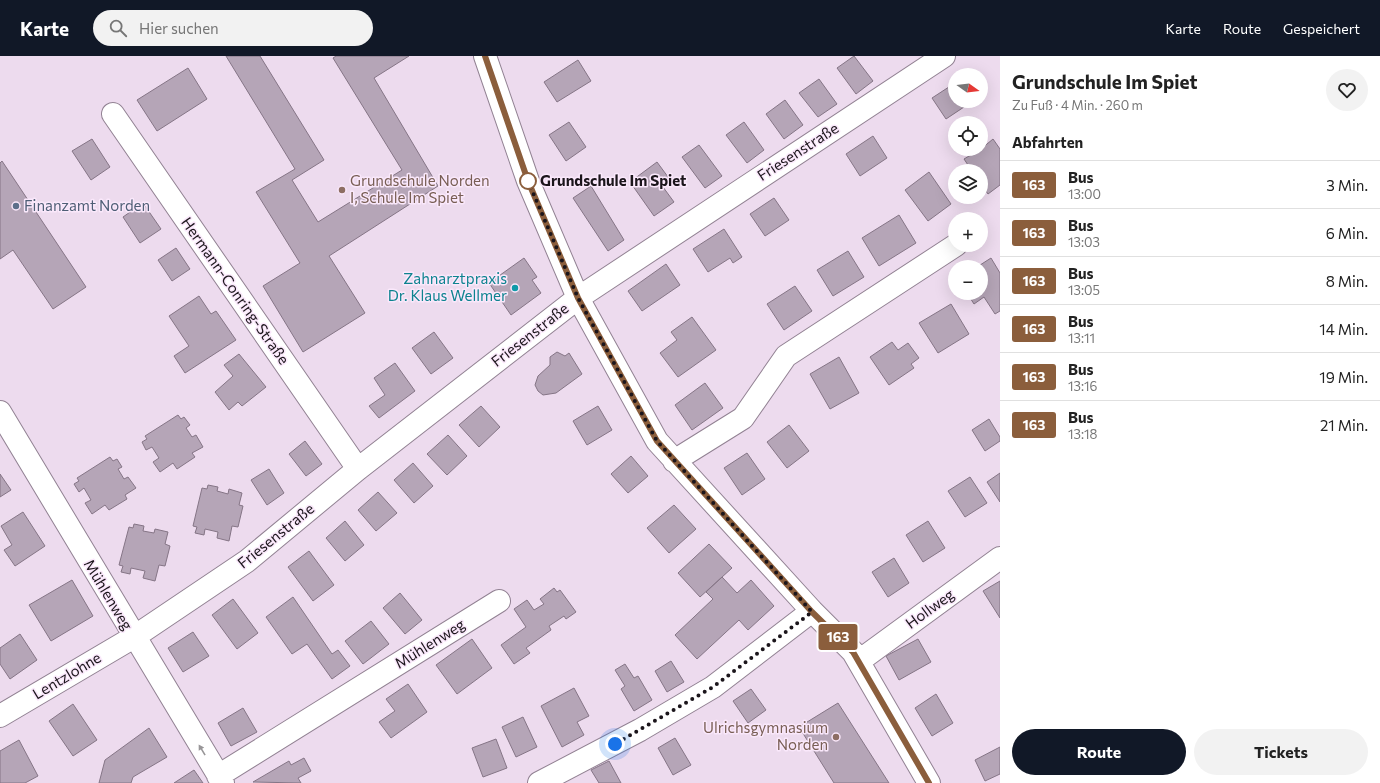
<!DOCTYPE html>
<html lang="de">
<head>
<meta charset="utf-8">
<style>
  body { margin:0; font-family:Commissioner,sans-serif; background:#f2f2f2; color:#222; height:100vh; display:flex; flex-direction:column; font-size:15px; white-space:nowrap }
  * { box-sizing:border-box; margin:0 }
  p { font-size:13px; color:#767676 }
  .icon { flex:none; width:22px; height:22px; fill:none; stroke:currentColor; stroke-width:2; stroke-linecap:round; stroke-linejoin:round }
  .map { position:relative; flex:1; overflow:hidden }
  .panel { display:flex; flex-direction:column; background:#fff; width:380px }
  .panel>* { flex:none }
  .badge { padding:0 8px; border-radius:3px; font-size:14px; line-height:26px }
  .needle { width:26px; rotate:104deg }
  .fabs { position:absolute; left:948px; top:12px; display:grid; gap:8px }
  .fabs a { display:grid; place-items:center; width:40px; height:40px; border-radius:50%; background:#fff; box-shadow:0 4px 16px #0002; font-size:20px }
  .you { position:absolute; width:20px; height:20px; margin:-10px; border:3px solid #fff; border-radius:50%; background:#1a73e8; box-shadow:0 0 0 6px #1a73e833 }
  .map>.badge { position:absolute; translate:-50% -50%; box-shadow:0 0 0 2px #fff }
  h2 { padding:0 12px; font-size:15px; line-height:36px }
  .round { display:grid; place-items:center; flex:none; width:42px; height:42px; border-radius:21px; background:#f2f2f2 }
  .headline { display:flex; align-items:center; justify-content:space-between; height:68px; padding:0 12px }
  h1 { font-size:19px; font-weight:700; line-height:30px }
  .button { display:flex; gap:8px; margin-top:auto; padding:8px 12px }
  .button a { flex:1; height:46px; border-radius:24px; background:#111827; color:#fff; font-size:16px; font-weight:700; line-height:46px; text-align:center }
  .button a+a { background:#f2f2f2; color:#222 }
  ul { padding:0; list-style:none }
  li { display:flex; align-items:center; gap:12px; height:48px; padding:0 12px; border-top:1px solid #e0e0e0 }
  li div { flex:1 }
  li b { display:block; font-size:15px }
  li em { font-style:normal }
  li .badge { min-width:44px; font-weight:700; text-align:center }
  header { display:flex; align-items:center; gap:24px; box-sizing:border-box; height:56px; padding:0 20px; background:#111827; color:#fff }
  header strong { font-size:19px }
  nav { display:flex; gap:22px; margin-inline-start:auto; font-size:14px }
  .search { width:280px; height:36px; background:#f2f2f2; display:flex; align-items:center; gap:10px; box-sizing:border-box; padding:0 14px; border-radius:22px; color:#767676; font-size:15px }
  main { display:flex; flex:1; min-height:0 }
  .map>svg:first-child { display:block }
  .building { fill:#b5a5b7; stroke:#857586 }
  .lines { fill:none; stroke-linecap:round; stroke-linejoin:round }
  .minor-casing { stroke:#928293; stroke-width:24 }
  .minor { stroke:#fff; stroke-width:22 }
  .oneway { fill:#989698 }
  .line-casing { stroke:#fff; stroke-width:9 }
  .line { stroke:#8b5e3c; stroke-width:6 }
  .walk { stroke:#1b151b; stroke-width:4; stroke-dasharray:0 7.2 }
  .stop-dot { fill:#fff; stroke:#8b5e3c; stroke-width:2 }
  .education-dot { fill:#8d6e63; stroke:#fae8fb; stroke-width:1.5 }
  .service-dot { fill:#5c6f8a; stroke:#fae8fb; stroke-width:1.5 }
  .culture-dot { fill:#0f9aa8; stroke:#fae8fb; stroke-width:1.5 }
  .labels { text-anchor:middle; stroke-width:3; stroke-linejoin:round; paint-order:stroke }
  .street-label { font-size:15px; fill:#1b151b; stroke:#fae8fb }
  .education-label { font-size:15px; fill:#785e54; stroke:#fae8fb; text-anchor:start }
  .stop-label { font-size:15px; font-weight:bold; fill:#1b151b; stroke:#fae8fb; text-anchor:start }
  .service-label { font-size:15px; fill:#4e5e75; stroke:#fae8fb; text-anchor:start }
  .culture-label { font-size:15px; fill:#0d838f; stroke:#fae8fb; text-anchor:end }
</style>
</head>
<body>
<header>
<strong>Karte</strong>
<div class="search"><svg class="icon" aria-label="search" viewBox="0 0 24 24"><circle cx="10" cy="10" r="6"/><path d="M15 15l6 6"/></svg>Hier suchen</div>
<nav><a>Karte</a><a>Route</a><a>Gespeichert</a></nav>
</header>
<main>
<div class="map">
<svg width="1000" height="727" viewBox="0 0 1000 727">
  <rect width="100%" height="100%" fill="#eddbee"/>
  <path class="building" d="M226 0H260L324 104 292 124 318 166 402 114 333 2 336 0H409L374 22 438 130 329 200 365 257 303 296 263 230 300 207 256 136 295 113Z
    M854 0 873 25 856 38 837 12Z
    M578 4 591 25 557 46 544 26Z
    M188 12 207 43 157 75 137 44Z
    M819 23 837 48 818 61 799 37Z
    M955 27V45H968L970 47 946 63 932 42Z
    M785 44 803 69 784 83 766 58Z
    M569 66 586 91 566 105 549 79Z
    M744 66 764 94 747 107 726 79Z
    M873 80 887 102 860 120 846 98Z
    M92 83 110 111 91 124 72 95Z
    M993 83 1000 93V129L988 138 981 128V115H972L964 103 981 93Z
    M699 89 722 120 705 132 682 101Z
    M2 105 86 231 53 253 13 194 0 203V107Z
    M657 106 671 125 663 131 674 146 654 160 630 126Z
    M929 116 951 148 928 165 905 134Z
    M591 130 624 184 608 195 573 142Z
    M774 142 789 164 765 180 750 158Z
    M143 147 161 173 140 187 123 161Z
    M899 159 916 187 879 210 862 182Z
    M724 173 742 201 733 207 730 202 708 216 693 193Z
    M176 192 190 213 172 225 158 204Z
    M848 195 864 221 833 240 817 214Z
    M524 202 537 221 532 224 541 237 511 259 489 227Z
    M991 202 1000 217V255L995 258 984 241 974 248 967 237H981V211H977Z
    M666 208 680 229 642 255 628 235Z
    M795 230 812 255 784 274 767 248Z
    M199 240 211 258 216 255 236 284 185 317 174 300 189 290 169 260Z
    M951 248 969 278 938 297 919 267Z
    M692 261 716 294 678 321 660 297 677 284 671 276Z
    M434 276 453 302 431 318 412 292Z
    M892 286 898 294 908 287 919 302 911 308 914 312 889 329 870 301Z
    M557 296 565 300 569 297 582 318 556 337 543 339 538 335 535 329 538 320 550 309V301Z
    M239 298 266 331 242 350 238 346 229 354 215 336 233 320 224 309Z
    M839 301 859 337 830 353 810 318Z
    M395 307 415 335 379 362 369 350 385 339 374 322Z
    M705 327 723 352 692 374 675 349Z
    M481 350 500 371 479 391 459 369Z
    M598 350 612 374 587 389 573 365Z
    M178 359 181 363 184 361 190 369 186 372 192 381 196 379 203 391 192 397 195 401 177 413 173 407 160 416 153 406 159 402 152 391 146 394 142 386 147 383 145 380Z
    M989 363 1000 381V385L985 395 972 374Z
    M789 369 809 395 787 412 767 386Z
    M448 379 467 400 447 419 427 398Z
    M305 385 322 408 306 420 289 398Z
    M747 397 765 423 742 439 724 412Z
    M631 400 648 420 628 437 611 418Z
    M110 401 113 405 117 403 122 411 118 413 124 423 128 421 136 432 125 439 127 443 109 454 105 449 92 458 85 447 91 444 84 432 79 436 74 428 79 425 77 422Z
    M413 407 433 430 414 447 394 424Z
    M269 413 284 437 267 449 251 424Z
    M1000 417V446L987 426Z
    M0 418 11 434 0 441Z
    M970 421 987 447 965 461 948 435Z
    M208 429 218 431 217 435 228 438 229 433 242 437 239 449 243 450 238 471 232 470 229 485 217 482 218 476 205 473 204 479 195 477 197 471 193 470 202 432 207 433Z
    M378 436 397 457 376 475 358 454Z
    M674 449 696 473 669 497 647 472Z
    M23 456 45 490 15 510 4 494 12 489 1 470Z
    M345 465 364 489 345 505 326 482Z
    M928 465 945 492 923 506 906 479Z
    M134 468 144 470 143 475 154 477 155 473 168 476 165 488 170 490 165 510 159 509 155 525 143 522 145 515 131 512 130 518 121 516 123 510 119 509 129 471 133 472Z
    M709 488 732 512 700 541 678 517Z
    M309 495 334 529 313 545 288 511Z
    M894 502 909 527 888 541 872 516Z
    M722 521 737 537 751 524 774 550 748 574 739 564 697 603 675 579 713 543 706 536Z
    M72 524 93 560 51 585 29 549Z
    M1000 525V562L983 535Z
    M554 532 557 536 560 534 576 556 566 563 564 560 549 570 551 574 526 592 530 597 514 608 501 589 526 571 514 553 527 544 534 554 544 548 540 543Z
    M400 537 422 564 405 578 383 552Z
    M293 541 332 598 338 594 350 610 332 623 307 588 292 598 266 561Z
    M233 543 258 577 237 593 212 559Z
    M371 565 389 588 363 608 345 585Z
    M193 576 209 600 183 616 168 592Z
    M20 578 37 604 10 623 0 608V592Z
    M472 583 492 612 457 638 436 609Z
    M918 583 931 606 899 624 886 600Z
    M671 605 684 626 667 636 655 615Z
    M625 608 634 622 638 620 652 644 634 655 621 633 625 630 615 614Z
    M408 628 427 656 391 682 379 666 395 655 386 643Z
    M574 632 589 660 577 666 584 679 562 691 541 650Z
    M751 633 766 654 748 667 733 645Z
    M936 638 953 667 932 680 915 652Z
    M838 647 889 727H834L799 671Z
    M73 648 97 684 73 700 49 665Z
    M243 652 257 676 231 690 218 667Z
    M523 661 537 691 516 701 502 671Z
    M149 672 167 701 133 721 131 727H99L105 704Z
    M675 682 691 709 673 719 658 692Z
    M496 683 507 712 483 721 472 692Z
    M19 684 38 720 25 727H0V695Z
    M1000 691V718L985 725 975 704Z
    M304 702 311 715 298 722 301 727 253 726 289 705 291 709Z
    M609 705 621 727H599L591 714Z
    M194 714 203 727H174Z"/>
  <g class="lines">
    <g class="minor-casing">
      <path id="minor" d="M485 0 528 125 578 242 657 385 812 555 853 596 929 727
        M113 58 358 413
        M0 356 223 727
        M674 405 743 362 786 300 956 189
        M859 605 1000 502
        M0 660 134 581 247 505 358 413 578 242 944 0
        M218 720 499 545
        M539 727 640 674 713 631 812 555"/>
    </g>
    <use href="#minor" class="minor"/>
  </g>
  <defs><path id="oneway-solid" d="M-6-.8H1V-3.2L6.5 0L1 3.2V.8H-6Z"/></defs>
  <use class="oneway" href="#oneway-solid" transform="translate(202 694) rotate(-121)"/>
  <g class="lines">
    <g class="line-casing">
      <path id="line" d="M485 0 528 125 578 242 657 385 812 556 853 596 929 727"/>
    </g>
    <use href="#line" class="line"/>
    <path class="walk" d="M528 125 578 242 657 385 812 556 713 631 615 688"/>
  </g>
  <circle class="stop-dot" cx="528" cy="125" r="8"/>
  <g class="education-dot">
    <circle cx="342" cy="134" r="4"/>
    <circle cx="836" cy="681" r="4"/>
  </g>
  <circle class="service-dot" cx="16" cy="150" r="4"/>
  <circle class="culture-dot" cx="515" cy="232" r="4"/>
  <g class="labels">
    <g class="street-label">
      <text transform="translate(798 96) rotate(-33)" y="5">Friesenstraße</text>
      <text transform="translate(235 235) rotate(55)" y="5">Hermann-Conring-Straße</text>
      <text transform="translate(530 279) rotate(-38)" y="5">Friesenstraße</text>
      <text transform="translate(276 480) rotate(-39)" y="5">Friesenstraße</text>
      <text transform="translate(108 539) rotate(59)" y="5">Mühlenweg</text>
      <text transform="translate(930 553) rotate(-36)" y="5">Hollweg</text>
      <text transform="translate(430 588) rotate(-32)" y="5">Mühlenweg</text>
      <text transform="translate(67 620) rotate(-31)" y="5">Lentzlohne</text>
    </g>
    <g class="education-label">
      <text x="350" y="130">Grundschule Norden<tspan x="350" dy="17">I, Schule Im Spiet</tspan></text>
      <text x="828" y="677" text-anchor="end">Ulrichsgymnasium<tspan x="828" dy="17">Norden</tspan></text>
    </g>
    <g class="stop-label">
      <text x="540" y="130">Grundschule Im Spiet</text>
    </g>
    <g class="service-label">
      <text x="24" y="155">Finanzamt Norden</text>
    </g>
    <g class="culture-label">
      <text x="507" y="228">Zahnarztpraxis<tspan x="507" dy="17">Dr. Klaus Wellmer</tspan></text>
    </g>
  </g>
</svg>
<div class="fabs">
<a><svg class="needle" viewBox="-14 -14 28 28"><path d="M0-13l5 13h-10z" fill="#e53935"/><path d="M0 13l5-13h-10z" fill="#767676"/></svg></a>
<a><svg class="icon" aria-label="locate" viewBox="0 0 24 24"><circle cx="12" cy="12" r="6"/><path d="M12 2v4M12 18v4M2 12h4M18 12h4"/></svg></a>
<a><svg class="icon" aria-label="layers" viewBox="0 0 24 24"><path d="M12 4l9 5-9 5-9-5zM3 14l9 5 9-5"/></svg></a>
<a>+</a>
<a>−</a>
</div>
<div class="you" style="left:615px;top:688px"></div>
<b class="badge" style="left:838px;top:581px;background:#8b5e3c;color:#fff">163</b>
</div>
<section class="panel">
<div class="headline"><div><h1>Grundschule Im Spiet</h1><p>Zu Fuß · 4 Min. · 260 m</p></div><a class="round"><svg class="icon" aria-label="heart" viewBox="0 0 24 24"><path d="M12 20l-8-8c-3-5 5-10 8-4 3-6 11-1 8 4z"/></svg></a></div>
<h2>Abfahrten</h2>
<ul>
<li><span class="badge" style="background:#8b5e3c;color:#fff">163</span><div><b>Bus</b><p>13:00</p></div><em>3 Min.</em></li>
<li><span class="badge" style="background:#8b5e3c;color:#fff">163</span><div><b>Bus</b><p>13:03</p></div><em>6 Min.</em></li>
<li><span class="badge" style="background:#8b5e3c;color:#fff">163</span><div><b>Bus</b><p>13:05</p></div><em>8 Min.</em></li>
<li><span class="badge" style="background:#8b5e3c;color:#fff">163</span><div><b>Bus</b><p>13:11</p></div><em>14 Min.</em></li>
<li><span class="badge" style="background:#8b5e3c;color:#fff">163</span><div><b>Bus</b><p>13:16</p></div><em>19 Min.</em></li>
<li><span class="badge" style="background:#8b5e3c;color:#fff">163</span><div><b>Bus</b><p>13:18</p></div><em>21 Min.</em></li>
</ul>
<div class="button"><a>Route</a><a>Tickets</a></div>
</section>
</main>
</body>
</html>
